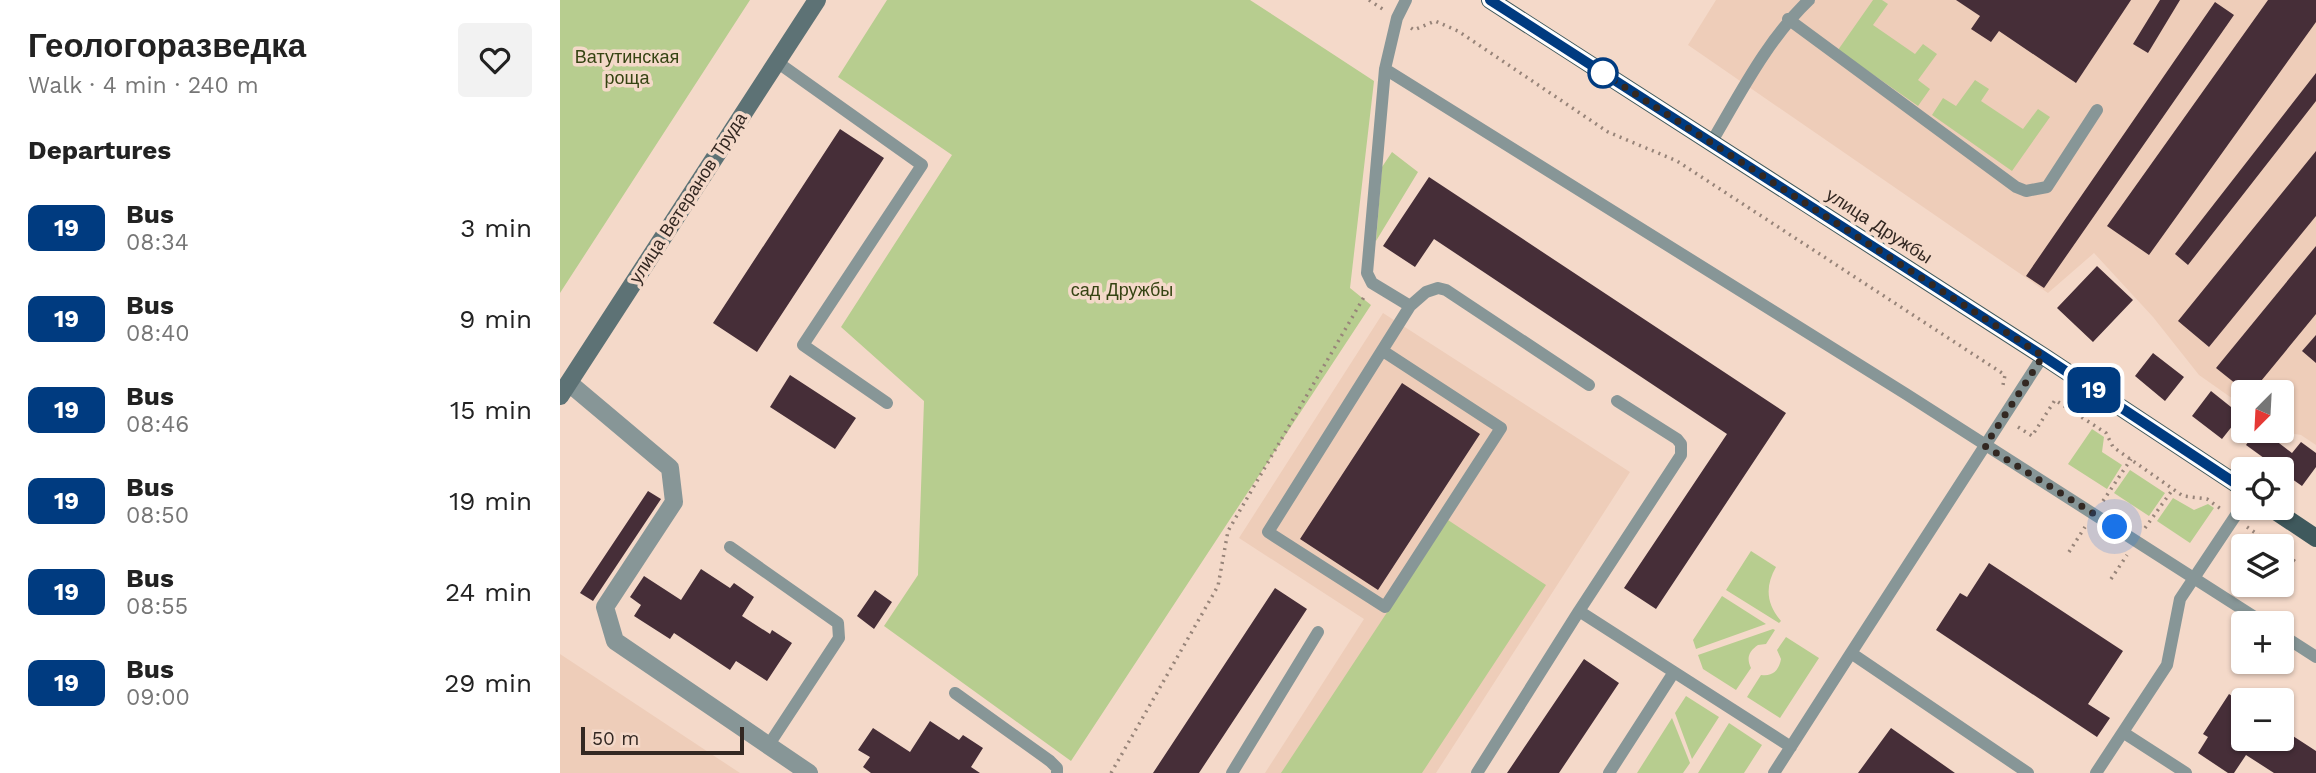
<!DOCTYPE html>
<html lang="en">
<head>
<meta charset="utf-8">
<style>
  body { margin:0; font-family:"Work Sans",sans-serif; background:#f2f2f2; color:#222; height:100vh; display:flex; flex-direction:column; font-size:26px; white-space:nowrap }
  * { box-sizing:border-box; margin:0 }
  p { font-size:23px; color:#767676 }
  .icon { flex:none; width:38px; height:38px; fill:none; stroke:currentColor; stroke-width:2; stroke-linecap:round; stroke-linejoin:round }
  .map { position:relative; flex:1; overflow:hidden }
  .details { display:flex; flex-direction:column; background:#fff; width:560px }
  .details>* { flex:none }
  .badge { padding:0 14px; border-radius:10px; font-size:24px; line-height:46px }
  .needle { width:46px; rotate:204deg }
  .buttons { position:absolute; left:1671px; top:380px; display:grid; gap:14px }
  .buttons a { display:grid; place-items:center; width:63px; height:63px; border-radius:7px; background:#fff; box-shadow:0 2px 5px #0004; font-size:35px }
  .scale { position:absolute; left:21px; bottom:18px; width:163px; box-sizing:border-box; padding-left:7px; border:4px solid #332822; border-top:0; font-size:19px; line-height:24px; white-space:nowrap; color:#332822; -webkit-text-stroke:5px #f4d9c9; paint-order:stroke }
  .you { position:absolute; width:35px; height:35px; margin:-18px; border:5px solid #fff; border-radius:50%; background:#1a73e8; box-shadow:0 0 0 10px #1a73e833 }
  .map>.badge { position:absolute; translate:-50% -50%; box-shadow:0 0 0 4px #fff }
  h2 { padding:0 28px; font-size:26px; line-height:63px }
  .round { display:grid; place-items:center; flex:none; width:74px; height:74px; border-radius:7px; background:#f2f2f2 }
  .headline { display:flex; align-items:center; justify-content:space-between; height:119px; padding:0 28px }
  h1 { font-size:33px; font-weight:700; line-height:52px }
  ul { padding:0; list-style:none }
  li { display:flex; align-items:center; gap:21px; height:91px; padding:0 28px }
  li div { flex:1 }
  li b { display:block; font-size:26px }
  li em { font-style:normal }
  li .badge { min-width:77px; font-weight:700; text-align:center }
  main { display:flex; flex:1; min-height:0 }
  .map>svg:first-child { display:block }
  .built { fill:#eecdb9 }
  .green { fill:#b7cd8f }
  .building { fill:#462e38 }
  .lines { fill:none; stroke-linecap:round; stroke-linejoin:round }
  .path { stroke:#978479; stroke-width:3.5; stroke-dasharray:2 5; stroke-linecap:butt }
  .lane { stroke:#879697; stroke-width:12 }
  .street { stroke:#879697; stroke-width:18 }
  .secondary { stroke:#5d7275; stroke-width:18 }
  .primary { stroke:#3f595d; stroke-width:18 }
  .line-casing { stroke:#fff; stroke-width:16 }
  .line { stroke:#003b80; stroke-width:10 }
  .walk { stroke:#332822; stroke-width:7; stroke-dasharray:0 12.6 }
  .stop-dot { fill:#fff; stroke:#003b80; stroke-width:3.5 }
  .labels { text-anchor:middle; stroke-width:7; stroke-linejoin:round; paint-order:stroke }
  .park-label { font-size:18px; fill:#354312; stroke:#f4d9c9 }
  .street-label { font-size:18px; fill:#332822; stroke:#f4d9c9 }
</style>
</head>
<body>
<main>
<section class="details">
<div class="headline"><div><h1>Геологоразведка</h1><p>Walk · 4 min · 240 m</p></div><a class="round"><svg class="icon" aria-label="heart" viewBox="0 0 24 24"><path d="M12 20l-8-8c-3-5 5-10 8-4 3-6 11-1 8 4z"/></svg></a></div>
<h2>Departures</h2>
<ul>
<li><span class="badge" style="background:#003b80;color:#fff">19</span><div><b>Bus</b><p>08:34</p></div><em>3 min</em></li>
<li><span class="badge" style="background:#003b80;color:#fff">19</span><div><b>Bus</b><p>08:40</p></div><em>9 min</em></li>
<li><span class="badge" style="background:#003b80;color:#fff">19</span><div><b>Bus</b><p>08:46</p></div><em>15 min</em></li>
<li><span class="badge" style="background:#003b80;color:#fff">19</span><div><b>Bus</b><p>08:50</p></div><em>19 min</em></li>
<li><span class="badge" style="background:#003b80;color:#fff">19</span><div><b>Bus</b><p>08:55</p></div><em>24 min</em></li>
<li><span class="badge" style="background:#003b80;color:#fff">19</span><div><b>Bus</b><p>09:00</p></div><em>29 min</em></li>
</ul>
</section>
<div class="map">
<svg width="1756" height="773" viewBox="0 0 1756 773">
  <rect width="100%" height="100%" fill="#f4d9c9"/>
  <path class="built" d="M1156 0H1756V445L1741 435 1718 431 1722 430V392H1684L1683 406 1639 375 1593 317 1534 253 1488 293 1128 45Z
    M823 313 1070 472 876 773H705L804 619 679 538Z
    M0 654 180 773H0Z"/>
  <path class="green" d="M0 0H190L0 293Z
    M327 0H690L814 81 790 288 811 305 511 761 324 626 358 575 364 401 281 327 392 155 278 77Z
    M1313 0H1322L1328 4 1313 25 1355 54 1363 44 1377 54 1358 80 1370 89 1358 106 1278 50Z
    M1415 80 1429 89 1421 101 1463 129 1478 109 1490 117 1452 171 1372 115 1383 98 1396 106Z
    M832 152 858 172 816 241 822 167Z
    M1532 429 1544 437 1542 452 1562 465 1547 489 1508 464Z
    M1570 470 1605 493 1589 516 1554 493Z
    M1613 498 1634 510 1648 504 1654 508 1630 543 1597 521Z
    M888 520 986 585 862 773H721Z
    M1191 551 1216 567C1205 586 1206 604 1221 621L1219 623 1166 590Z
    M1162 596 1206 624 1136 649 1133 640Z
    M1213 629 1215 630 1206 644 1198 645C1189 651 1186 658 1191 668L1176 690 1143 669 1138 655Z
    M1226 637 1259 658 1220 718 1187 697 1201 675C1213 677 1219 670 1221 659L1217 650Z
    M1126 696 1159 717 1132 759 1115 713Z
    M1112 718 1130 763 1123 773H1077Z
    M1169 723 1202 745 1184 773H1138Z"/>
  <path class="building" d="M1396 0H1571L1516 83 1439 31 1431 42 1411 29 1420 16Z
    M1600 0H1620L1588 53 1573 44Z
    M1708 0H1756V22L1589 255 1547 226Z
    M1655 2 1674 15 1484 288 1466 276Z
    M1756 73V101L1628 265 1615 254Z
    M280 129 324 158 197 352 153 323Z
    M1756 151V216L1649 347 1618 321Z
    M869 177 1226 413 1096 609 1064 588 1167 434 874 239 855 267 823 246Z
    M1756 246V314L1692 392H1686L1656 368Z
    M1537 266 1573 300 1533 342 1497 308Z
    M1756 335V363L1742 351Z
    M1593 353 1624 377 1605 401 1575 376Z
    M230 375 296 418 275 449 210 407Z
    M842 383 920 434 818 590 740 539Z
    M1651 391 1681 415 1662 439 1632 416Z
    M1697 430H1702L1732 453 1741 442 1756 453V467L1742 486 1722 472V469H1719L1686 445Z
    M88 491 101 499 33 601 20 593Z
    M1429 563 1563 651 1528 704 1550 718 1537 737 1376 630 1400 593 1407 597Z
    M141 569 170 588 174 583 194 597 182 616 210 634 212 630 232 643 207 681 176 661 170 670 114 633 110 639 74 616 81 605 70 597 84 576 121 600Z
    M715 588 747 609 639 773H593Z
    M315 590 332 602 314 629 297 616Z
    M1024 659 1059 683 999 773H947Z
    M1669 694 1684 704V738H1722V729L1756 751V773H1714L1686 755 1674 773H1668L1638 753 1648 737 1643 734Z
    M370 721 399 740 403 735 423 748 411 767 420 773H311L303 767 310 757 298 750 313 728 350 752Z
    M1331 728 1395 773H1298Z"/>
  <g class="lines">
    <path class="path" d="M809 0 824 10
      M851 28 854 30 875 21 898 31 1048 132 1117 161 1445 375 1443 385
      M1458 427 1472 436 1495 400 1546 433 1553 447 1623 496 1647 499 1661 509
      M1543 501 1571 459
      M1687 527 1714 546
      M1585 528 1613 489
      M1509 552 1525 527
      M1722 552 1737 563
      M1551 579 1567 555
      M551 773 658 586 668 531 804 297"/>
    <path class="lane" d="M846 0 837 18 825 69 807 273 812 283 850 306 866 292 878 288 886 290 1029 385
      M1228 19 1456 187 1466 191 1487 187 1537 110
      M217 62 362 165 243 345 327 403
      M825 69 1346 394 1704 623
      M1151 143C1180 94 1207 40 1249 0
      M823 351 941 428 825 607 708 532 850 306
      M1057 401 1117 439 1121 444V455L1019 611 1114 672
      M170 547 278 623 279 638 208 746
      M1722 635 1756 657
      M1291 653 1483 356
      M395 693 490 761 497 768V773
      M1564 733 1626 773
      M672 773 758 632
      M917 773 1019 611
      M1049 773 1114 672 1231 747
      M1214 773 1291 653 1468 773
      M1536 773 1607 665 1620 599 1684 503"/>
    <path class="street" d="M9 383 110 468 114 502 45 607 55 641 249 773"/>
    <path class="secondary" d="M0 396 257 0"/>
    <path class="primary" d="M930 0 1483 356 1684 489
      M1711 508 1756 538"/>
  </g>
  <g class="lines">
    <g class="line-casing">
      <path id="line" d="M930 0 1483 356 1684 489"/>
    </g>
    <use href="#line" class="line"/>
    <path class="walk" d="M1043 73 1038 70 1483 356 1425 446 1555 527"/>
  </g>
  <circle class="stop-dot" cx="1043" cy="73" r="14"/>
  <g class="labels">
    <g class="park-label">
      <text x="67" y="63">Ватутинская<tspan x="67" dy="21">роща</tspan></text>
      <text x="562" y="296">сад Дружбы</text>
    </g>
    <g class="street-label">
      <text transform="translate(128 198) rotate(-57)" y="6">улица Ветеранов Труда</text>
      <text transform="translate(1319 226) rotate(33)" y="6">улица Дружбы</text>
    </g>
  </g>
</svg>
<div class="buttons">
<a><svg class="needle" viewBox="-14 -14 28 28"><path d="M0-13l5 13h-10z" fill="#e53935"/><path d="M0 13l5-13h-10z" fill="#767676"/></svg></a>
<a><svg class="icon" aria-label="locate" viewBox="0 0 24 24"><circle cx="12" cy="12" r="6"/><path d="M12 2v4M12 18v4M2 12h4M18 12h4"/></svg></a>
<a><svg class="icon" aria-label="layers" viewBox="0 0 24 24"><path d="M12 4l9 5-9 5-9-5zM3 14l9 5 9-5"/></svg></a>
<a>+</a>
<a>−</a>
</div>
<div class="scale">50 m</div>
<div class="you" style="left:1555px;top:527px"></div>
<b class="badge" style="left:1534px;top:390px;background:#003b80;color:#fff">19</b>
</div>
</main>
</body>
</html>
